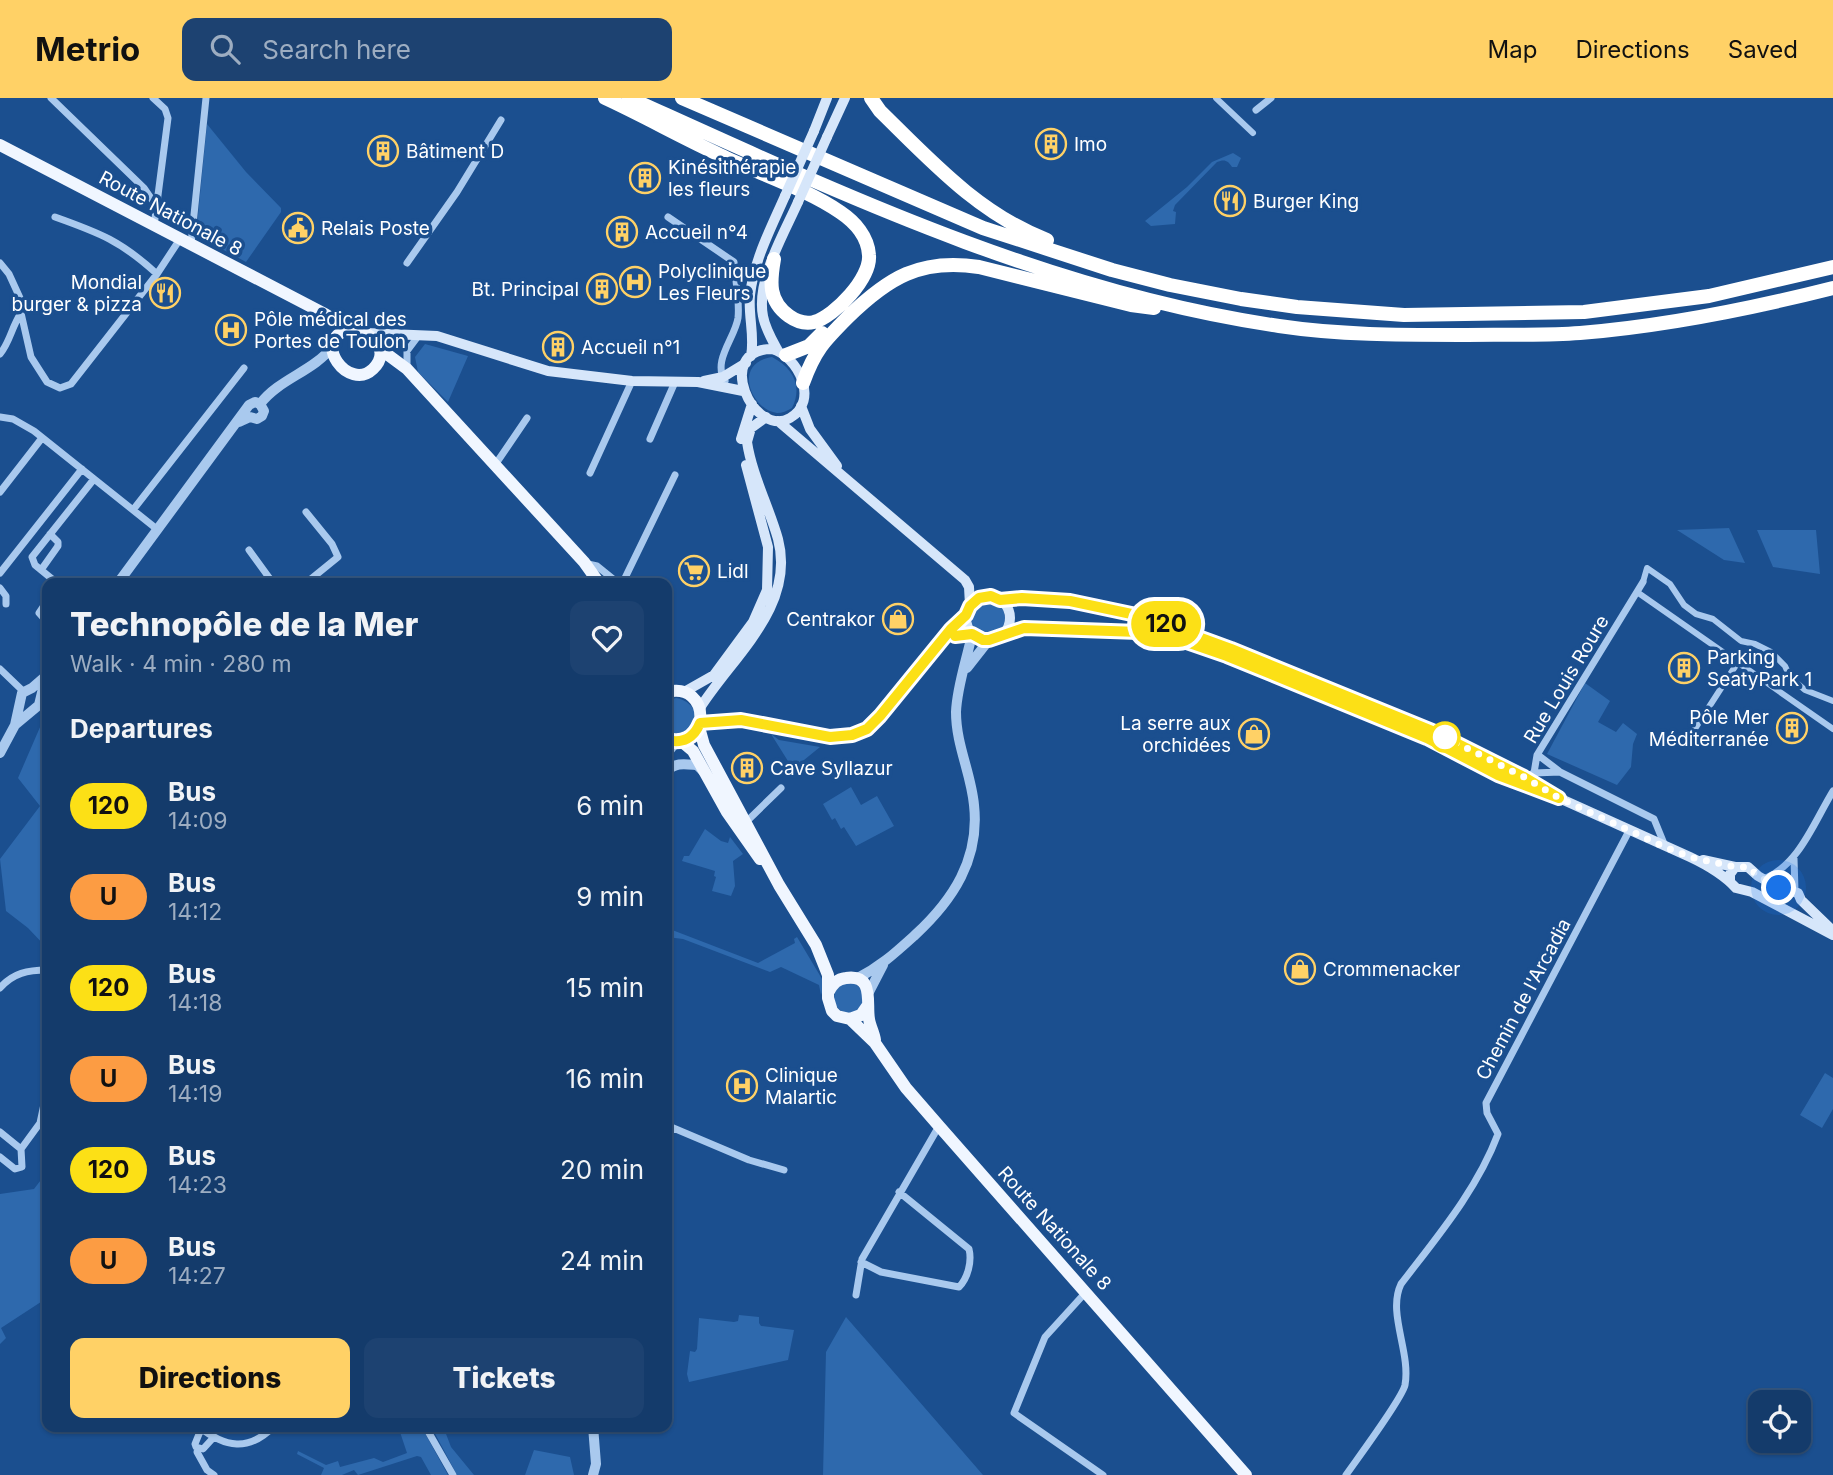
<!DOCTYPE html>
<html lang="en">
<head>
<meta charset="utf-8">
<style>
  body { margin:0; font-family:Inter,sans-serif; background:#1d4271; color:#f1f3f6; height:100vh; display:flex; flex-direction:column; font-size:26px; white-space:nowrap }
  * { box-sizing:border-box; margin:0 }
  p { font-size:23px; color:#9dadc1 }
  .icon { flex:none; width:38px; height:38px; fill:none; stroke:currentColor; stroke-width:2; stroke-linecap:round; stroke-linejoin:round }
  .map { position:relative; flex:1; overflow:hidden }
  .sheet { position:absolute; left:42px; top:480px; width:630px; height:854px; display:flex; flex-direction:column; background:#143b6b; border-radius:14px; box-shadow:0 2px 5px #0004,0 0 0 2px #33557e }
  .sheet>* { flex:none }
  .badge { padding:0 14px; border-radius:23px; font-size:24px; line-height:46px }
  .fabs { position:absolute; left:1748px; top:1292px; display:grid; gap:14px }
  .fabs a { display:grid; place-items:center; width:63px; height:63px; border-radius:14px; background:#143b6b; box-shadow:0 2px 5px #0004,0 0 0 2px #33557e; font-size:35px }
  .you { position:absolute; width:35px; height:35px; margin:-18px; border:5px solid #fff; border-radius:50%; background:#1a73e8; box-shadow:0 0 0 10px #1a73e833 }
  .map>.badge { position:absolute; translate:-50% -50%; box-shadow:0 0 0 4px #fff }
  h2 { padding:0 28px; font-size:26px; line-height:63px }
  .round { display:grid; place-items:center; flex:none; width:74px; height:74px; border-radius:14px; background:#1d4271 }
  .head { display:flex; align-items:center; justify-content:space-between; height:119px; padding:0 28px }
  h1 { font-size:33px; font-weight:800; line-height:52px }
  .button { display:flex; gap:14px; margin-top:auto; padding:14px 28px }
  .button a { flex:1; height:80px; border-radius:14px; background:#ffd166; color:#111; font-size:28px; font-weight:800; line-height:80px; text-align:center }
  .button a+a { background:#1d4271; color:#f1f3f6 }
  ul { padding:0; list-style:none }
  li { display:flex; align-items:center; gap:21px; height:91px; padding:0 28px }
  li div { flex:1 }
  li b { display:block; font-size:26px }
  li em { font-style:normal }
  li .badge { min-width:77px; font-weight:700; text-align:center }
  header { display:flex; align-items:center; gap:42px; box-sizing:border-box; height:98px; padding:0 35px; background:#ffd166; color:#111 }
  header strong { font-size:33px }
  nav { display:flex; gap:38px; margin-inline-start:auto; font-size:24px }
  .search { width:490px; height:63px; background:#1d4271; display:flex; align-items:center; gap:18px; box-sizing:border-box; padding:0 24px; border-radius:14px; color:#9dadc1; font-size:26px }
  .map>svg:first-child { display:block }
  .green { fill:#2e69ad }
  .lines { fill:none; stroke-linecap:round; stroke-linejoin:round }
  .pedestrian { stroke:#a9c9ee; stroke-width:6 }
  .minor { stroke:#a9c9ee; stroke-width:7 }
  .tertiary { stroke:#a9c9ee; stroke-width:10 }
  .secondary { stroke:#d6e6fa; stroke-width:10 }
  .primary { stroke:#f0f6ff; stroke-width:12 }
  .motorway { stroke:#fff; stroke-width:14 }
  .secondary-bridge { stroke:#d6e6fa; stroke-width:10 }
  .line-casing { stroke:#fff; stroke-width:16 }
  .line { stroke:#fce016; stroke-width:10 }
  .walk { stroke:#fff; stroke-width:7; stroke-dasharray:0 12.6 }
  .stop-dot { fill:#fff; stroke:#fce016; stroke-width:3.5 }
  .labels { text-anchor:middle; stroke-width:7; stroke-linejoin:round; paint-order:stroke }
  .poi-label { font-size:19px; fill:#fff; stroke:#1b4f8f; text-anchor:start }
  .street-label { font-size:19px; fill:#fff; stroke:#1b4f8f }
</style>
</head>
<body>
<header>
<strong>Metrio</strong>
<div class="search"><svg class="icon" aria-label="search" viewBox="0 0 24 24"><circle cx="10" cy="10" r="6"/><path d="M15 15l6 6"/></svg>Search here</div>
<nav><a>Map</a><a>Directions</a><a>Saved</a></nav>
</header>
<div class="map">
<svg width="1833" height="1377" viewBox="0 0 1833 1377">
  <rect width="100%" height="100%" fill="#1b4f8f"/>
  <path class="green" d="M207 26 246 74 281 110V114L246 164 196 137Z
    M1233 55 1241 60 1237 69H1232C1228 62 1224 61 1217 64L1175 107 1173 113 1176 114 1175 126 1151 128 1145 123 1187 89 1212 64Z
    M425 246 468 258 448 304 418 274 415 259Z
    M772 259C793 270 803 288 792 310 787 313 782 315 777 315 751 312 732 265 772 259Z
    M1729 430 1745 465 1724 462 1677 432Z
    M1816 432 1820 476 1773 469 1757 432Z
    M971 520a17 17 0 1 1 34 0a17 17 0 1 1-34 0Z
    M1585 585 1610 603 1598 624 1616 634 1623 625 1637 636 1633 646 1631 669 1617 687 1547 656Z
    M676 600C689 602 701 614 693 628 691 632 687 634 684 637L667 636V603Z
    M47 613V850L28 830 6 813 0 761 40 708 18 680Z
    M771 636 779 642 820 649 793 671Z
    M851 689 861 707 877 698 894 728 856 748 844 729 841 731 835 720 832 722 823 706Z
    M705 731 721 743 728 745 730 739 743 756 733 763 735 788 731 798 712 793 716 779 714 778 715 773 682 763 684 758H689Z
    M667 830 758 865 795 845 794 841 797 839 825 886 821 897 819 887 781 869 770 874 683 841 667 839Z
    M834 900a15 15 0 1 1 30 0a15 15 0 1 1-30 0Z
    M1825 975 1833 980V1011L1822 1030 1800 1017Z
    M47 993V1200L1 1230 6 1240 0 1246V1096L34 1091 47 1074 45 1006Z
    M739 1217 759 1219V1225L761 1228 794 1232 788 1262 689 1284 687 1276 690 1253 695 1254 697 1251 699 1220 734 1224 738 1223Z
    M846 1219 983 1377H823L826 1254Z
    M398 1328H421L448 1377H431L421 1359 417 1358 358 1377 354 1372 342 1377H321L324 1370 297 1356 298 1353 326 1367 338 1363 340 1369 374 1360 383 1364 407 1355Z
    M431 1328H443L451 1349 474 1377H457Z
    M534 1352 570 1359 574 1377H525Z"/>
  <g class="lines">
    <path class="pedestrian" d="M1216 0 1253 35
      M1643 484 1647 470 1670 486 1684 507 1696 516 1713 521 1741 543 1755 546 1771 554 1785 568 1790 579 1805 592 1833 603
      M1637 494 1833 631
      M1687 643 1738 564"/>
    <path class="minor" d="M51 0 144 90 157 109
      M153 0 165 11 168 20 154 128
      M1256 12 1271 0
      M55 119C100 135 121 143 157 176
      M668 119 734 164C735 182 740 202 738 220 735 240 712 263 725 283
      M191 146 206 0
      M0 165 9 176 20 200 21 215 31 259 47 284 60 290 71 286 157 176 180 141
      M407 165 457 94 501 22
      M0 256C10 244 12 228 21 215
      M407 270V253L419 237
      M0 319 13 321 34 333 158 432
      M650 341 675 284
      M495 367 527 320
      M590 375 632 283
      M0 394 42 340
      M133 412 244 270
      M249 452 273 485
      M588 466 597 468 618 485
      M41 472 58 448V444L50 436
      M0 475 82 371
      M57 485 35 467 32 459 94 381
      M306 485 338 459 332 446 306 414
      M618 485 624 482 675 377
      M0 490 6 498V506
      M47 503 39 515 47 524
      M0 571 24 594
      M1538 657 1559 673
      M1534 675 1560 674 1654 721 1665 748
      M1522 680 1534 675 1537 657 1643 484
      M744 726 781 690
      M1794 760 1795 793
      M1764 781C1799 767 1814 724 1833 693
      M0 890C13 875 28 872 47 872
      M671 1029 749 1062 784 1072
      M0 1034 21 1051 22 1069 15 1071 0 1059
      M21 1051 40 1025 47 992
      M667 1071 671 1029 667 1028
      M861 1164 881 1174 959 1189C968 1180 972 1163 969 1151L899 1094
      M1086 1194 1045 1239 1014 1315 1103 1377
      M856 1197 862 1161 939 1028
      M667 1271H668
      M198 1328C225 1350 249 1354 274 1328
      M425 1328 453 1377
      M201 1331 195 1346 196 1349 203 1351 214 1339
      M198 1350 197 1354 207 1372 214 1377
      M1346 1377C1357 1361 1402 1301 1405 1287 1411 1254 1387 1215 1401 1186 1437 1139 1477 1092 1498 1036L1487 1015 1486 1005 1629 733"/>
    <path class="tertiary" d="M260 306C280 280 313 274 333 248
      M239 324 250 319 257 321 262 318 264 313 260 306
      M118 485 249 307 255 304 260 306
      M967 570 989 542
      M15 627 39 607 46 578
      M0 655 15 627 22 595 32 590 47 577
      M667 655 676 644
      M667 673C675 664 685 666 697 667L703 673
      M856 881C881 868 894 856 915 837 953 802 980 761 974 707 971 675 956 647 956 614 957 588 967 561 972 536
      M869 894 883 867
      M593 1377 596 1366 593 1328"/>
    <path class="secondary" d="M814 33 827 0
      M827 39 845 0
      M366 235 437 238 548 273 632 283 698 284 743 293
      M772 251C798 258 820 303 790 320 753 341 713 251 772 251Z
      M778 253C772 242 765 230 763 218 756 182 784 136 798 104
      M751 258C755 238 748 218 750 197 754 162 771 130 785 98
      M704 283 723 279 746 265
      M801 308 810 331 837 368
      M778 323 965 482 969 489 970 507
      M741 341 752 306
      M966 520a22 22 0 1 1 44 0a22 22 0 1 1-44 0Z
      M1000 502C1058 492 1119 511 1174 528L1432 633 1538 688
      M1004 535 1024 530 1139 534 1172 539 1227 558 1315 596 1427 640 1498 677 1559 700 1690 759C1707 767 1723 776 1736 790L1752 794 1833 837
      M684 594 714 577 753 524 767 492 768 449 746 367
      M700 610C732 559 796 509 778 441 769 409 752 377 747 344L751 330 766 319
      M1703 762 1735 769
      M1730 783V776L1735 769H1748L1758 778 1779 790 1798 795 1801 802 1833 833"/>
    <path class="primary" d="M0 47 325 216 349 231
      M349 231C369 231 393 252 373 271 349 294 310 243 349 231Z
      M380 251 407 271 584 464 599 485
      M667 594C711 583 712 653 667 642
      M699 629 704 647 779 787 816 847 828 877V900L832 913 837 918 850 921 861 917 868 907
      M681 643 693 653 727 714 760 761
      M829 893C833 886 837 881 846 880 875 876 866 905 869 921 870 928 874 935 875 942
      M850 921 875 945 906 990 939 1028 1246 1377"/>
    <path class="motorway" d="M605 0C644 18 681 39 720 57 757 75 807 91 840 114 855 124 868 139 869 157 871 180 835 218 814 224 805 226 796 223 789 218 768 203 770 184 774 161
      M629 0C837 94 1050 195 1279 228 1339 237 1399 237 1460 237 1500 236 1540 238 1580 235 1666 228 1750 211 1833 190
      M682 0 983 130 1112 172 1170 187 1241 201 1297 209 1404 217 1584 214 1709 198 1833 169
      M871 0 880 13C931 63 979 116 1047 142
      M786 257 809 248 822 235
      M803 285C815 252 824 243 848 219 888 180 920 160 979 169L1131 207 1154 210"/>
    <path class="secondary-bridge" d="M785 98 814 33
      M798 104 827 39"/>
  </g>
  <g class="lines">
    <g class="line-casing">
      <path id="line" d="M667 642C683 646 694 640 700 625L741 622 830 639 852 637 867 631 880 618 951 531 966 517 970 508 979 500 991 498 1000 502 1022 500 1070 503 1141 518 1231 551 1432 633 1524 679 1559 700 1498 677 1427 640 1227 558 1172 539 1139 534 1024 530 989 542H983L972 536 955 538"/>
    </g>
    <use href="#line" class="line"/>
    <path class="walk" d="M1445 639 1524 679 1559 700 1665 749 1690 759 1735 769H1748L1758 778 1779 790"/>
  </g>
  <defs>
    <g id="building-ring" transform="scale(1.575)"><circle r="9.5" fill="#1b4f8f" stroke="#ffd166" stroke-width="1.5"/><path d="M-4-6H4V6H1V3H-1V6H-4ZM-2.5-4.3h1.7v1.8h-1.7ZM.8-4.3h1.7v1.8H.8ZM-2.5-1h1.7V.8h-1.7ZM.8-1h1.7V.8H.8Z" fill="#ffd166"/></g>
    <g id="restaurant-ring" transform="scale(1.575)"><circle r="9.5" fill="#1b4f8f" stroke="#ffd166" stroke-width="1.5"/><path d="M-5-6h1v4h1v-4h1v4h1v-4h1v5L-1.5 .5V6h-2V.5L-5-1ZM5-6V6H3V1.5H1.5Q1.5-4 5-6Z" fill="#ffd166"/></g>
    <g id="civic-ring" transform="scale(1.575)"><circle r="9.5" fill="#1b4f8f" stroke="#ffd166" stroke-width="1.5"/><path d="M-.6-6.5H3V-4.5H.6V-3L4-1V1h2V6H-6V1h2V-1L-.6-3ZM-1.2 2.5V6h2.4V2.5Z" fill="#ffd166"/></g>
    <g id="hospital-ring" transform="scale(1.575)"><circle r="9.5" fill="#1b4f8f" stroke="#ffd166" stroke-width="1.5"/><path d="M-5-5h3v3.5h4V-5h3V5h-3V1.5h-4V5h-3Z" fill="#ffd166"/></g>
    <g id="supermarket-ring" transform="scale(1.575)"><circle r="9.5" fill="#1b4f8f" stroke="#ffd166" stroke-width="1.5"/><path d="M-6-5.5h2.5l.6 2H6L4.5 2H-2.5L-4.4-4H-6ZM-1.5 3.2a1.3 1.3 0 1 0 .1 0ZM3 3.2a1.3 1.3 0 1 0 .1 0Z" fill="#ffd166"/></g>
    <g id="shop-ring" transform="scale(1.575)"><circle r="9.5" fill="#1b4f8f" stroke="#ffd166" stroke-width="1.5"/><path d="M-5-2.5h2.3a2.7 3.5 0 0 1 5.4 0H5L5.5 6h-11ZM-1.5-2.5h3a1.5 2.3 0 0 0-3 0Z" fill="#ffd166"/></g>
  </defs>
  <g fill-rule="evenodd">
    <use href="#building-ring" x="1051" y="46"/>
    <use href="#building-ring" x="383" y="53"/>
    <use href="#building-ring" x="645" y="80"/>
    <use href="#restaurant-ring" x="1230" y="103"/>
    <use href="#civic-ring" x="298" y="130"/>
    <use href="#building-ring" x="622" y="134"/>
    <use href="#hospital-ring" x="635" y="184"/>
    <use href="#building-ring" x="602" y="191"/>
    <use href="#restaurant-ring" x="165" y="195"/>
    <use href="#hospital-ring" x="231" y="232"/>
    <use href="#building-ring" x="558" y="249"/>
    <use href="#supermarket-ring" x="694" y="473"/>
    <use href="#shop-ring" x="898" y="521"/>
    <use href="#building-ring" x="1684" y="570"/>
    <use href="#building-ring" x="1792" y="630"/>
    <use href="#shop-ring" x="1254" y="636"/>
    <use href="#building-ring" x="747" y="670"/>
    <use href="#shop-ring" x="1300" y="871"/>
    <use href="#hospital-ring" x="742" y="988"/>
  </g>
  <circle class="stop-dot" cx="1445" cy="639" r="14"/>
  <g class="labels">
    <g class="poi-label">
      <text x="1074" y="53">Imo</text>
      <text x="406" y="60">Bâtiment D</text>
      <text x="668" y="76">Kinésithérapie<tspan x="668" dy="22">les fleurs</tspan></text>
      <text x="1253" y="110">Burger King</text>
      <text x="321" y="137">Relais Poste</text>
      <text x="645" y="141">Accueil n°4</text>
      <text x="658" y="180">Polyclinique<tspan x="658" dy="22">Les Fleurs</tspan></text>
      <text x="142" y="191" text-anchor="end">Mondial<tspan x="142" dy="22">burger &amp; pizza</tspan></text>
      <text x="579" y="198" text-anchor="end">Bt. Principal</text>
      <text x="254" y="228">Pôle médical des<tspan x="254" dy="22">Portes de Toulon</tspan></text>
      <text x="581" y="256">Accueil n°1</text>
      <text x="717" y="480">Lidl</text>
      <text x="875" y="528" text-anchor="end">Centrakor</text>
      <text x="1707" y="566">Parking<tspan x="1707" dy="22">SeatyPark 1</tspan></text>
      <text x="1769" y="626" text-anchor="end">Pôle Mer<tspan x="1769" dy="22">Méditerranée</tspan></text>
      <text x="1231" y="632" text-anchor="end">La serre aux<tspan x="1231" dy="22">orchidées</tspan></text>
      <text x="770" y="677">Cave Syllazur</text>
      <text x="1323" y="878">Crommenacker</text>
      <text x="765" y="984">Clinique<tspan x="765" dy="22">Malartic</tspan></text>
    </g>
    <g class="street-label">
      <text transform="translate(171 115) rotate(28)" y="7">Route Nationale 8</text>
      <text transform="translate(1566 581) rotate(-59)" y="7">Rue Louis Roure</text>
      <text transform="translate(1523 901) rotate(-62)" y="7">Chemin de l'Arcadia</text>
      <text transform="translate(1055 1130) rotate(48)" y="7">Route Nationale 8</text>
    </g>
  </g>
</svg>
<div class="fabs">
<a><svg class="icon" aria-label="locate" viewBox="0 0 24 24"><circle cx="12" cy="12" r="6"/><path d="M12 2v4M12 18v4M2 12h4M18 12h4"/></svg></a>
</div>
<div class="you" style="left:1779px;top:790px"></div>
<b class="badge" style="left:1166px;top:526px;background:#fce016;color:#111">120</b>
<section class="sheet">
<div class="head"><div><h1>Technopôle de la Mer</h1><p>Walk · 4 min · 280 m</p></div><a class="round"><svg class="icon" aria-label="heart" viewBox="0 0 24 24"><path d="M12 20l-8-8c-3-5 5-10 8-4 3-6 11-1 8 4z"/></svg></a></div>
<h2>Departures</h2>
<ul>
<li><span class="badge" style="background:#fce016;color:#111">120</span><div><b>Bus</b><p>14:09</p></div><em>6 min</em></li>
<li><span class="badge" style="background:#fc9c43;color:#111">U</span><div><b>Bus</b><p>14:12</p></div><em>9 min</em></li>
<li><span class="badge" style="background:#fce016;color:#111">120</span><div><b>Bus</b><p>14:18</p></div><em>15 min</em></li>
<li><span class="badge" style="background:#fc9c43;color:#111">U</span><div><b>Bus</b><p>14:19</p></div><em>16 min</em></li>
<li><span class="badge" style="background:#fce016;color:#111">120</span><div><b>Bus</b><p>14:23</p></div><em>20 min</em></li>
<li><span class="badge" style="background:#fc9c43;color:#111">U</span><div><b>Bus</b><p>14:27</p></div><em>24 min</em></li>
</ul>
<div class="button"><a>Directions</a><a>Tickets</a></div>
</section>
</div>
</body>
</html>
